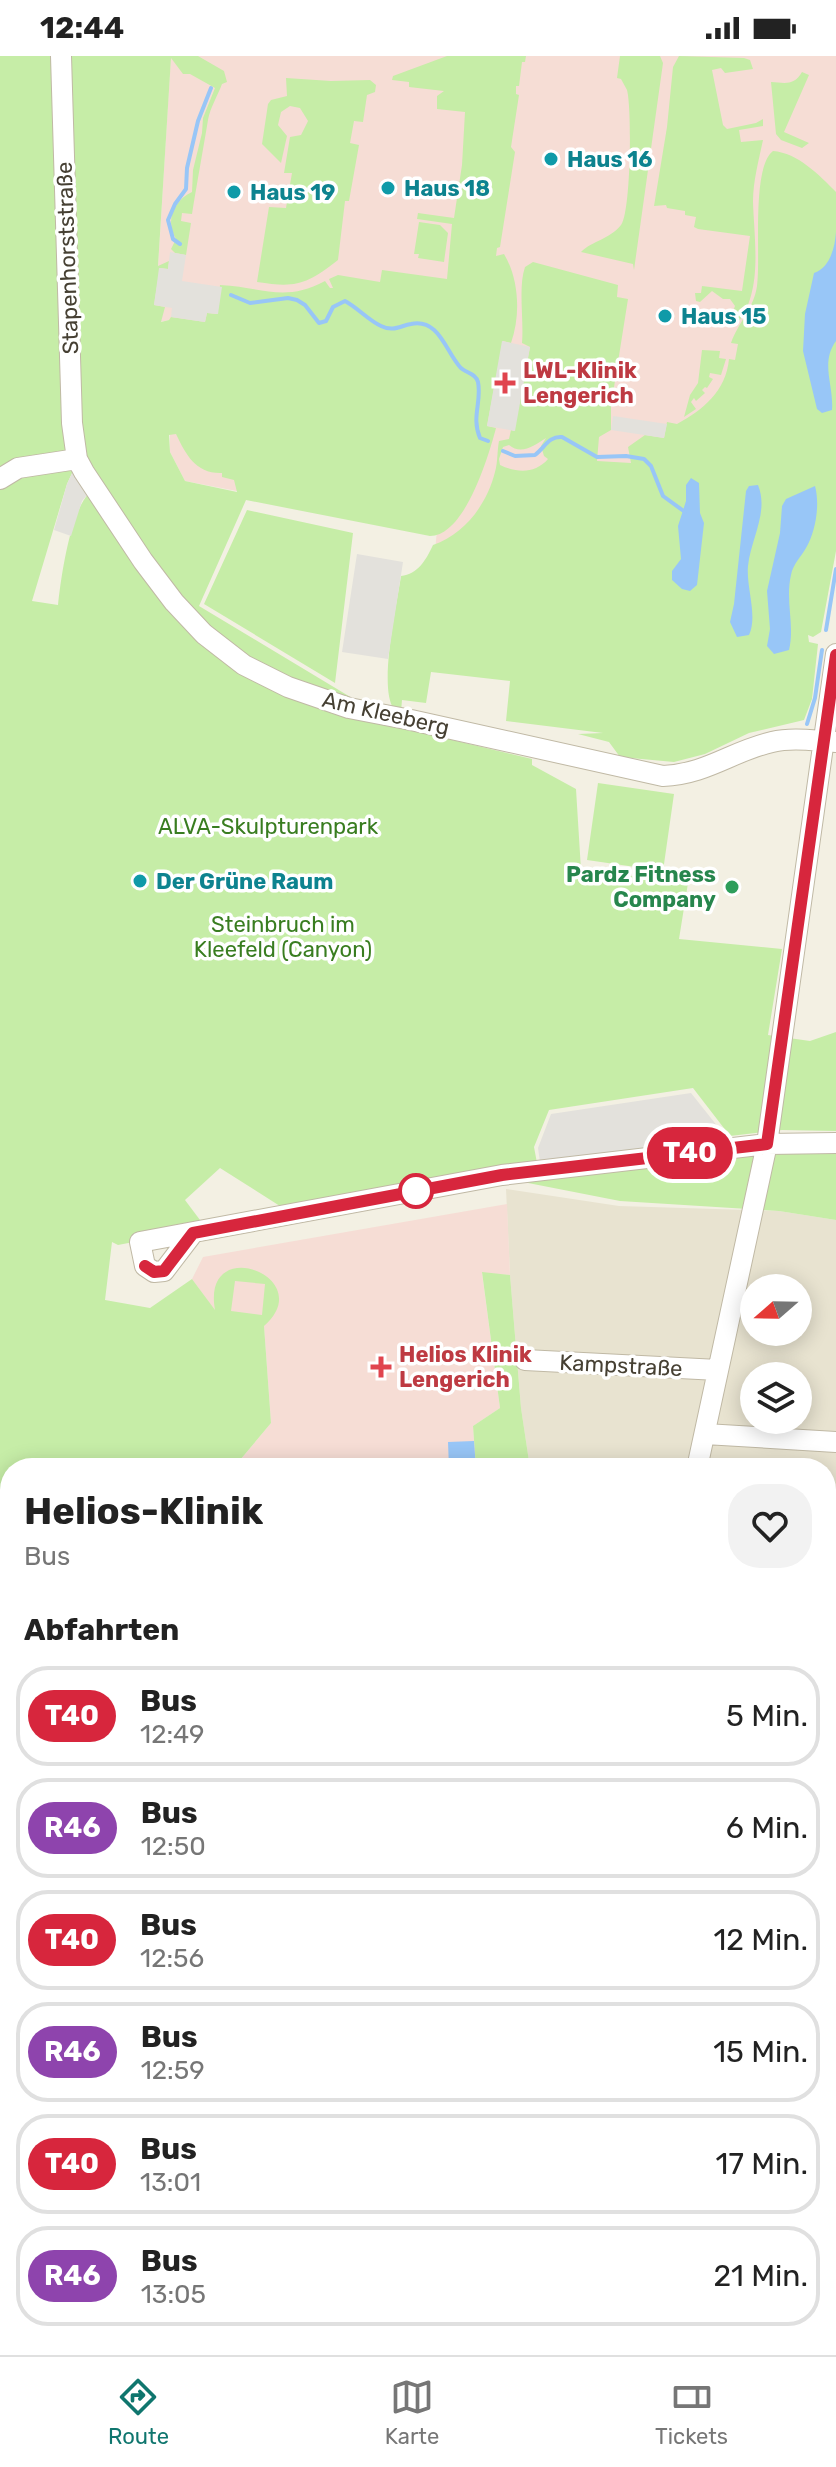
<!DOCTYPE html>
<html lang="de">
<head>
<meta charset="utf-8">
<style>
  body { margin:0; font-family:Rubik,sans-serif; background:#f2f2f2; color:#222; height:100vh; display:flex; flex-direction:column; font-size:30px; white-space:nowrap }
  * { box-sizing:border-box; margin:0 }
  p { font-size:26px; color:#767676 }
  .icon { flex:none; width:44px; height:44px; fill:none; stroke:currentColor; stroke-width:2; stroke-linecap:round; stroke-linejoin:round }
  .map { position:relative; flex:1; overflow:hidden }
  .side { position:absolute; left:0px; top:1402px; width:836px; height:898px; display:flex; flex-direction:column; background:#fff; border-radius:32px 32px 0 0; box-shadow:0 4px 20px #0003 }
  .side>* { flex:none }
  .badge { padding:0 16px; border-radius:26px; font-size:28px; line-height:52px }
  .needle { width:52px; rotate:250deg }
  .buttons { position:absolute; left:740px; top:1218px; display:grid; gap:16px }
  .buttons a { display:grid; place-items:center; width:72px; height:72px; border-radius:50%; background:#fff; box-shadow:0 4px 20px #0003; font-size:40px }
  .map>.badge { position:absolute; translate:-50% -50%; box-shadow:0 0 0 4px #fff }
  h2 { padding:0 24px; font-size:30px; line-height:72px }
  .round { display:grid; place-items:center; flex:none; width:84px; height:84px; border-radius:32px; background:#f2f2f2 }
  .headline { display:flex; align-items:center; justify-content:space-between; height:136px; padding:0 24px }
  h1 { font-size:38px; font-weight:700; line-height:60px }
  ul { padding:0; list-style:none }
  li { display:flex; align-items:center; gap:24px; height:100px; margin:0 16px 12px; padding:0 8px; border:4px solid #e0e0e0; border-radius:32px }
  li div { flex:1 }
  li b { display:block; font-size:30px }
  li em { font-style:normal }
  li .badge { min-width:88px; font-weight:700; text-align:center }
  .status { display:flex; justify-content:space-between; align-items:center; height:56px; padding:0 40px; background:#fff; direction:ltr }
  .status svg { height:22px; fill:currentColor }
  .tab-bar { display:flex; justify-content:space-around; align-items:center; height:112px; border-top:2px solid #e0e0e0; background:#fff; font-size:22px; color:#767676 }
  .tab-bar a { display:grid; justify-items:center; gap:4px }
  .tab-bar .on { color:#0f766e }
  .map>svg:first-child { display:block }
  .residential { fill:#e8e3d0; fill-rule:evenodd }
  .medical { fill:#f6ddd5 }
  .green { fill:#c6eda7; fill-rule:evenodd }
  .parking { fill:#e3e1dc }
  .water { fill:#98c6f7 }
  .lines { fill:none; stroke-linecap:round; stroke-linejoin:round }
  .stream { stroke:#98c6f7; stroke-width:4 }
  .minor-casing { stroke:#c0b9a5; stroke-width:22 }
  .minor { stroke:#fff; stroke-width:20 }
  .rail-casing { stroke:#949494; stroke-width:7 }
  .rail { stroke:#fff; stroke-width:4; stroke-dasharray:12; stroke-linecap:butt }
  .line-casing { stroke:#fff; stroke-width:18 }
  .line { stroke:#d7263d; stroke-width:12 }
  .culture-dot { fill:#0f9aa8; stroke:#fff; stroke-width:3 }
  .health-dot { fill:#e0444e; stroke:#fff; stroke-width:3 }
  .leisure-dot { fill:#2e9e5b; stroke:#fff; stroke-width:3 }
  .stop-dot { fill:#fff; stroke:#d7263d; stroke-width:4 }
  .labels { text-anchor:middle; stroke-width:7; stroke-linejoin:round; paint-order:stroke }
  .culture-label { font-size:22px; font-weight:bold; fill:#0d838f; stroke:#fff; text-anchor:start }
  .street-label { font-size:22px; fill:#464033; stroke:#fff }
  .health-label { font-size:22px; font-weight:bold; fill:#be3a42; stroke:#fff; text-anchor:start }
  .park-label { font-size:22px; fill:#397d20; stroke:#fff }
  .leisure-label { font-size:22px; font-weight:bold; fill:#27864d; stroke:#fff; text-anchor:end }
</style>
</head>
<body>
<div class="status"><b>12:44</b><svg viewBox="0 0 49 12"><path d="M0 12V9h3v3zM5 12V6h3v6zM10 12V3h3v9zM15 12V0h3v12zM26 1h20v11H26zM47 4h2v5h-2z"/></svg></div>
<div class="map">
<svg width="836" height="2299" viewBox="0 0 836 2299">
  <rect width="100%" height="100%" fill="#f3f0e3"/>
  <path class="residential" d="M506 1133 619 1150 779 1155 836 1164V1514L826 1539V1412H530L521 1352 510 1219ZM754 1232H798V1276H754ZM754 1320H798V1364H754Z
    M826 2092 836 2095V2291L826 2290 825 2299H590L592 2290H826Z"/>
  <path class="medical" d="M171 0H836V369L428 568 437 474 185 425 170 396 169 264 160 266 155 276 150 232 158 211Z
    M507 1148 510 1219 482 1217 500 1352 473 1370 476 1412H240V1404L271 1367 264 1270H226L192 1223 203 1201Z"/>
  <path class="green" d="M0 0H198L224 15 227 26 222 28C218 39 210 52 208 64 203 94 197 127 192 158L182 157 181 165 191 167 186 199 175 197 171 193 176 183C165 165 173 145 192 136L193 114 202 77 203 62 215 32 190 18H183L171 2 158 210 169 205 168 213 160 212 154 249 165 251 161 266 169 264 171 261 205 266 207 257 217 258 220 229C263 231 284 247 325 225L330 232H333L329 223 338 219 380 226 382 214 447 223 452 168 417 163 418 157 454 162 462 109 465 56 437 53V40L444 35 409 31V26L392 24 393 20 447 0H526L525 6H522L519 30H516V38L519 39 511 91 515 96 500 191 497 192 496 200 504 198C519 223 521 259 511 287L503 285 487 370 496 372C489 399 465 480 430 480L246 444 199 550 352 642 348 659 532 703V709L576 733 581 814 688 827 679 883 782 893 768 979 810 985 836 976V1075L782 1074 730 1080 693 1032 549 1054 534 1091 537 1107 283 1152 220 1112 185 1144 206 1172 118 1189 112 1186 105 1244 150 1252 192 1223 215 1254C201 1176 320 1221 264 1270L271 1367 240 1404V1412H10V2290H497L500 2299H0ZM176 378C186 399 196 418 222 417V421L234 424 237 436 185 425 170 396 169 379ZM73 415 89 437C70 457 61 521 58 549L32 545 67 428ZM235 1225 265 1228 262 1259 231 1255Z
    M620 0H660L663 7 634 214 633 208 581 196C592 185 610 183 621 169 631 156 632 52 627 34 625 30 623 27 621 23L617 22Z
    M679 0 744 2 750 4 753 13 725 17 721 12 712 14 723 69 727 73 756 67 763 63V70L739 74 741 86 763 84C759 103 753 125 753 145 754 183 763 233 739 265L732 258 735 250 730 243H723L712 235 700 246 696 245 695 237H701L702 230 742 235 750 180 698 173 694 171 696 161 685 159V155L667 152 666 149 654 150 667 71 673 11Z
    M802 16 809 19 784 76 809 87 802 92 781 84 776 78 771 26C785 27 794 30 802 16Z
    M286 22 331 25 370 24 376 29 375 36 367 39 363 66 354 65 350 87 359 89 349 145H345L338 204C306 229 296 232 257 226L269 151 286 152 292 117H284L290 81 301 79 308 65 300 52 290 50 281 56 278 69 287 80 281 107 262 88 268 48 271 44 287 40Z
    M773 95C798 97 819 119 836 136V495L821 576 813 581 808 579 809 586 818 588 812 643 804 664 749 677 705 698 674 706 620 701 609 686 578 678 603 677 506 665 510 625 431 616 426 647 402 644 401 656 394 653C378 633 397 547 401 520 418 518 426 504 433 489 465 478 487 448 495 416 498 406 497 395 499 385L509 383 511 374 514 375 530 291 522 287C524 263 518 231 525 211L533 206 618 229 617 241 628 243 611 350V374L599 381 597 405 631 407 628 391 645 379 664 382 667 366 677 368C703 354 726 335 729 303L735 304 738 288 731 287C738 267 754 252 757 230 761 201 751 112 773 95ZM546 382 541 390 544 400 548 403C535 418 517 417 500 409L499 403 503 391 509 389C521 399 534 390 546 382Z
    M419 166 440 169 448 177 444 206 418 202 419 198H414Z
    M702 294 720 295 719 302 726 303 721 319 710 317 709 321 713 323 707 332 705 331 702 334 705 337 696 345 694 342 691 346 696 353 684 361 690 339 698 327Z
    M247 454 353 477 335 627 204 548Z
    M598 727 674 738 663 815 587 804Z
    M773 1094 836 1096V1164L779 1155 620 1145 523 1126Z
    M482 1216 510 1219 521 1352 530 1412H476L473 1370 500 1352Z"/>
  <path class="parking" d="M170 196 186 199 182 225 222 231 218 258 207 257 205 266 171 261 172 252 154 249 159 212 168 213Z
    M502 285 530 291 515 375 487 370Z
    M613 360 667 368 664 382 611 374Z
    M73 415 89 437 82 445 71 480 54 474 67 428Z
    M357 498 403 506 388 603 342 596Z
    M691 1037 726 1081 540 1106 538 1092 551 1058Z"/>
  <path class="water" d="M836 176V285C820 307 834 329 832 354L822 357 817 353 803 295 805 258 814 217C830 212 835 191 836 176Z
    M691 422 699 427 700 457 704 467 697 529 690 535 682 533 672 524V515L681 503 678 470 686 445V429Z
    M758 429C769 456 751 482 748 510 746 531 758 560 749 579L737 581 730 566 734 548 746 435 749 430Z
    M815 430C820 448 816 475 806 492 801 501 793 508 791 519 785 545 795 569 789 594L774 598 767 590 770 573 767 535 780 477 782 450 786 443Z
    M474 1385 476 1412H449L448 1386Z"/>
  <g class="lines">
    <path class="stream" d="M180 188 173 183 168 164 175 148 186 133 187 112 198 65 211 32
      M231 239 250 247 288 242 297 244 305 249 319 267 326 265 333 251 345 245C358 252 368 264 381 270 393 276 400 270 411 268 439 262 446 296 460 311 465 317 476 317 478 326 482 346 471 361 480 382L488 385
      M503 395 515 400 535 399C545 391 549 380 562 381L597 401 626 400 644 403 651 410 663 440 685 456
      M826 574 836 513
      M807 668 815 642 822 594"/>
    <g class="minor-casing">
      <path id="minor" d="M61 0 72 367 77 403 84 416 143 505 174 546 204 578 244 609 288 631 349 652 411 664 663 720C707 718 732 695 772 686 793 681 815 685 836 686
        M0 423 18 412 77 403
        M193 1177 164 1215 154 1216 145 1210 140 1186 502 1119 767 1088 836 1087
        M525 1304 718 1314
        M705 1378 836 1386
        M697 1412 767 1088 836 598
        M826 2192 836 2136
        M826 2209 836 2207"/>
    </g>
    <use href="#minor" class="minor"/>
    <g class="rail-casing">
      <path id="rail" d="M826 1571 836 1545
        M579 2299 581 2290"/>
    </g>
    <use href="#rail" class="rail"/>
  </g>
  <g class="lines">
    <g class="line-casing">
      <path id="line" d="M145 1210 154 1216 164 1215 193 1177 502 1119 767 1088 836 599"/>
    </g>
    <use href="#line" class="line"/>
  </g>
  <g class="culture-dot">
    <circle cx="551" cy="103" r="8"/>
    <circle cx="388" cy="132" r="8"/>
    <circle cx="234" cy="136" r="8"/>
    <circle cx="665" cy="260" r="8"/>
    <circle cx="140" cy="825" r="8"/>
  </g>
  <g class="health-dot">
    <path d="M501 315h8v8h8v8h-8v8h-8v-8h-8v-8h8z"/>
    <path d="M377 1299h8v8h8v8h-8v8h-8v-8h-8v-8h8z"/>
  </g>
  <circle class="leisure-dot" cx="732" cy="831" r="8"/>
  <circle class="stop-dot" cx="416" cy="1135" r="16"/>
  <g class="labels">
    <g class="culture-label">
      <text x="567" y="111">Haus 16</text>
      <text x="404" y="140">Haus 18</text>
      <text x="250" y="144">Haus 19</text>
      <text x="681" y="268">Haus 15</text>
      <text x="156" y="833">Der Grüne Raum</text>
    </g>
    <g class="street-label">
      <text transform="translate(67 202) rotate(-92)" y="8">Stapenhorststraße</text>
      <text transform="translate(386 657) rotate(13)" y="8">Am Kleeberg</text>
      <text transform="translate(621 1309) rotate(3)" y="8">Kampstraße</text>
    </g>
    <g class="health-label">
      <text x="523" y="322">LWL-Klinik<tspan x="523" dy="25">Lengerich</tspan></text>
      <text x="399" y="1306">Helios Klinik<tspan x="399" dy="25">Lengerich</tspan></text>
    </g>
    <g class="park-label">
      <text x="268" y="778">ALVA-Skulpturenpark</text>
      <text x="283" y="876">Steinbruch im<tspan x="283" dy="25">Kleefeld (Canyon)</tspan></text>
    </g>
    <g class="leisure-label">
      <text x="716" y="826">Pardz Fitness<tspan x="716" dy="25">Company</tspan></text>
    </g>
  </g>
</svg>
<div class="buttons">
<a><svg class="needle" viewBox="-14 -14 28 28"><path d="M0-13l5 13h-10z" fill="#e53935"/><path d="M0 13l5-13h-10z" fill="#767676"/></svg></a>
<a><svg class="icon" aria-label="layers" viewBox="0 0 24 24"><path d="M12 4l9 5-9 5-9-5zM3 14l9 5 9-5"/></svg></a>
</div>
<b class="badge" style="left:690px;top:1097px;background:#d7263d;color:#fff">T40</b>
<section class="side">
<div class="headline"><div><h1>Helios-Klinik</h1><p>Bus</p></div><a class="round"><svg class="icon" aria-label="heart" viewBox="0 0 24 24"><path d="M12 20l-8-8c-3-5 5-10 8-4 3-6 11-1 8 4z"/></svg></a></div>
<h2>Abfahrten</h2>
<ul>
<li><span class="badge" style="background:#d7263d;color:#fff">T40</span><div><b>Bus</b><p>12:49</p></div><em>5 Min.</em></li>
<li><span class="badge" style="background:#8e44ad;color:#fff">R46</span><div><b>Bus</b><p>12:50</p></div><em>6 Min.</em></li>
<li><span class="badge" style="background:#d7263d;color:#fff">T40</span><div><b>Bus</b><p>12:56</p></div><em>12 Min.</em></li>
<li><span class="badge" style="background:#8e44ad;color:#fff">R46</span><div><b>Bus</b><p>12:59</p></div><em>15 Min.</em></li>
<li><span class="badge" style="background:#d7263d;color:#fff">T40</span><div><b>Bus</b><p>13:01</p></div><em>17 Min.</em></li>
<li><span class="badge" style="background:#8e44ad;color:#fff">R46</span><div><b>Bus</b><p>13:05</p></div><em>21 Min.</em></li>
</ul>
</section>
</div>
<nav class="tab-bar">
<a class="on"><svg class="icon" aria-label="directions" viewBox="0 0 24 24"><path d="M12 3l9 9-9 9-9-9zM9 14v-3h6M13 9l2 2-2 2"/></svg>Route</a>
<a><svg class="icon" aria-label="map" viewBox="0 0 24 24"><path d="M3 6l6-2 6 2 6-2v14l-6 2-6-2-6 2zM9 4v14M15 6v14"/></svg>Karte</a>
<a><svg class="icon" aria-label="tickets" viewBox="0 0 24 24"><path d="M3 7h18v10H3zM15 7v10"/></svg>Tickets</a>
</nav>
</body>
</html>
